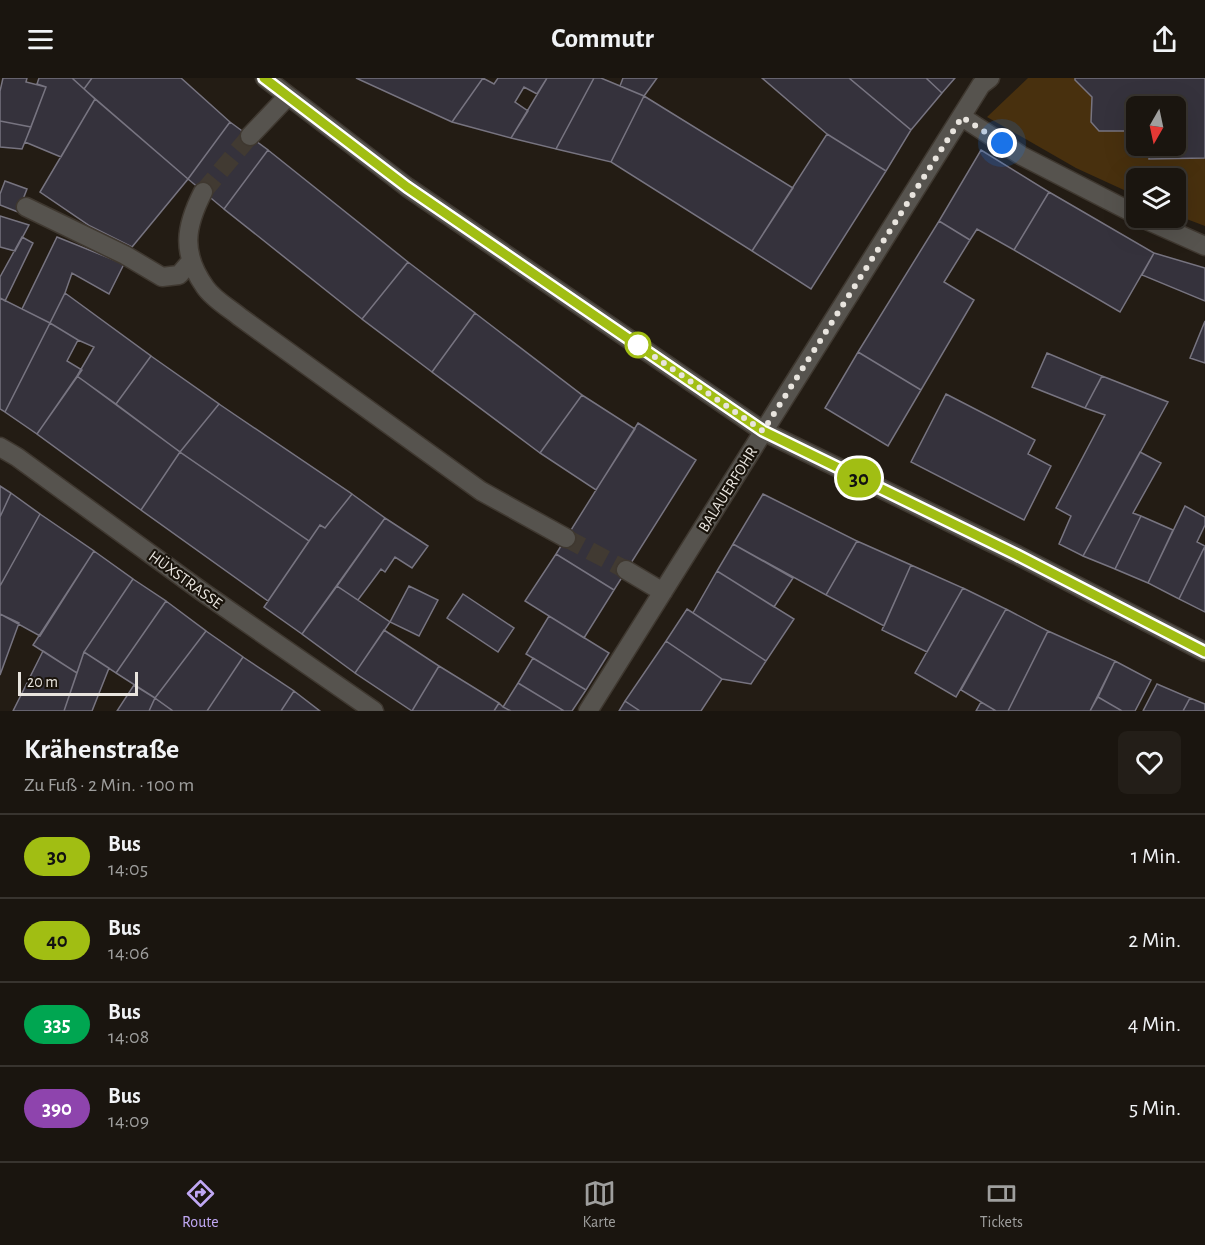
<!DOCTYPE html>
<html lang="de">
<head>
<meta charset="utf-8">
<style>
  body { margin:0; font-family:"Alegreya Sans",sans-serif; background:#231e18; color:#f1f3f6; height:100vh; display:flex; flex-direction:column; font-size:22px; white-space:nowrap }
  * { box-sizing:border-box; margin:0 }
  p { font-size:20px; color:#9f9f9e }
  .icon { flex:none; width:33px; height:33px; fill:none; stroke:currentColor; stroke-width:2; stroke-linecap:round; stroke-linejoin:round }
  .map { position:relative; height:633px; overflow:hidden }
  .sheet { display:flex; flex-direction:column; background:#1a150f; flex:1 }
  .sheet>* { flex:none }
  .badge { padding:0 12px; border-radius:20px; font-size:21px; line-height:39px }
  .needle { width:39px; rotate:189deg }
  .fabs { position:absolute; left:1126px; top:18px; display:grid; gap:12px }
  .fabs a { display:grid; place-items:center; width:60px; height:60px; border-radius:9px; background:#1a150f; box-shadow:0 6px 24px #0002,0 0 0 2px #38342f; font-size:30px }
  .scale { position:absolute; left:18px; bottom:15px; width:120px; box-sizing:border-box; padding-left:6px; border:3px solid #e8e4de; border-top:0; font-size:16px; line-height:21px; white-space:nowrap; color:#e8e4de; -webkit-text-stroke:4px #19130b; paint-order:stroke }
  .you { position:absolute; width:30px; height:30px; margin:-15px; border:4px solid #fff; border-radius:50%; background:#1a73e8; box-shadow:0 0 0 9px #1a73e833 }
  .map>.badge { position:absolute; translate:-50% -50%; box-shadow:0 0 0 3px #fff }
  .round { display:grid; place-items:center; flex:none; width:63px; height:63px; border-radius:9px; background:#231e18 }
  .overview { display:flex; align-items:center; justify-content:space-between; height:102px; padding:0 24px }
  h1 { font-size:28px; font-weight:700; line-height:45px }
  ul { padding:0; list-style:none }
  li { display:flex; align-items:center; gap:18px; height:84px; padding:0 24px; border-top:2px solid #38342f }
  li div { flex:1 }
  li b { display:block; font-size:22px }
  li em { font-style:normal }
  li .badge { min-width:66px; font-weight:700; text-align:center }
  header { display:flex; justify-content:space-between; align-items:center; height:78px; padding:0 24px; background:#1a150f; font-size:27px; font-weight:700 }
  .tabs { display:flex; justify-content:space-around; align-items:center; height:84px; border-top:2px solid #38342f; background:#1a150f; font-size:16px; color:#9f9f9e }
  .tabs a { display:grid; justify-items:center; gap:3px }
  .tabs .selected { color:#c0a8f4 }
  .map>svg:first-child { display:block }
  .green { fill:#48300e; fill-rule:evenodd }
  .building { fill:#35323c; stroke:#777480; stroke-width:1.5 }
  .lines { fill:none; stroke-linecap:round; stroke-linejoin:round }
  .minor-tunnel { stroke:#413a32; stroke-width:18; stroke-dasharray:18 9; stroke-linecap:butt }
  .minor-casing { stroke:#3f3830; stroke-width:21 }
  .minor { stroke:#56534e; stroke-width:18 }
  .line-casing { stroke:#fff; stroke-width:14 }
  .line { stroke:#a1be13; stroke-width:9 }
  .walk { stroke:#e8e4de; stroke-width:6; stroke-dasharray:0 10.8 }
  .stop-dot { fill:#fff; stroke:#a1be13; stroke-width:3 }
  .labels { text-anchor:middle; stroke-width:4.5; stroke-linejoin:round; paint-order:stroke }
  .street-label { font-size:16px; fill:#e8e4de; stroke:#19130b }
</style>
</head>
<body>
<header><svg class="icon" aria-label="menu" viewBox="0 0 24 24"><path d="M4 6h16M4 12h16M4 18h16"/></svg>Commutr<svg class="icon" aria-label="share" viewBox="0 0 24 24"><path d="M12 15V3M7 8l5-5 5 5M5 13v7h14v-7"/></svg></header>
<div class="map">
<svg width="1205" height="633" viewBox="0 0 1205 633">
  <rect width="100%" height="100%" fill="#231c14"/>
  <path class="green" d="M1028 0H1205V148L1176 137V100H1137V118L1076 90 987 39ZM1137 28H1176V68H1137Z"/>
  <path class="building" d="M3 0H27L26 4 46 9 31 49 0 43V13Z
    M39 0H72L95 21 61 79 25 64 46 9 37 6Z
    M72 0H92L84 11Z
    M92 0H181L230 44 188 101 84 11Z
    M356 0H483L452 44Z
    M483 0 494 6 498 0H547L537 16 524 9 515 24 528 33 511 60 452 44Z
    M547 0H594L556 71 511 60Z
    M594 0H601L644 18 611 84 556 71Z
    M623 0H657L644 18 620 8Z
    M762 0H849L911 52 886 93 827 56Z
    M849 0H926L942 15 911 52Z
    M926 0H955L942 15Z
    M1075 0H1205V80L1149 81V68H1176V28H1137V53H1099L1091 44 1092 19 1075 2Z
    M644 18 793 110 752 173 611 84Z
    M95 21 188 101 132 169 90 148 40 114Z
    M0 43 31 49 22 71 0 69Z
    M230 44 268 72 224 131 188 101Z
    M827 56 886 93 811 211 752 173Z
    M268 72 408 184 362 241 224 131Z
    M981 72 1049 114 1014 172 977 151 970 162 939 143Z
    M5 103 27 111 18 134 0 127V116Z
    M1049 114 1154 175 1120 234 1014 172Z
    M0 138 29 147 15 173 0 169Z
    M939 143 970 162 944 204 974 222 921 312 858 274Z
    M22 159 33 165 5 223 0 220V199Z
    M57 159 124 186 109 216 72 195 65 215 50 245 22 231Z
    M1154 175 1205 190V223L1142 197Z
    M408 184 475 235 432 294 362 241Z
    M65 215 151 278 116 326 77 298 94 269 78 262 50 245Z
    M0 220 50 245 5 334 0 331Z
    M475 235 582 317 540 375 432 294Z
    M1205 243V285L1190 280Z
    M50 245 78 262 67 283 82 292 37 356 5 334Z
    M858 274 921 312 888 368 825 330Z
    M1047 275 1102 298 1085 330 1032 309Z
    M151 278 219 326 180 374 116 326Z
    M77 298 180 374 141 432 37 356Z
    M1102 298 1168 324 1083 478 1059 466 1071 438 1056 430 1105 337 1085 330Z
    M946 316 1035 362 1028 376 1051 388 1024 442 911 384Z
    M582 317 635 351 596 412 540 375Z
    M219 326 352 416 325 450 320 447 309 463 180 374Z
    M638 345 696 382 614 512 556 476Z
    M180 374 309 463 268 523 141 432Z
    M1140 374 1161 385 1133 435 1141 438 1115 491 1083 478Z
    M0 408 11 415 0 439Z
    M11 415 40 436 0 508V439Z
    M352 416 385 440 302 556 264 529 320 447 325 450Z
    M763 416 857 463 826 517 733 466Z
    M1185 428 1205 439V447L1197 464 1205 468 1179 521 1148 505Z
    M40 436 94 473 40 558 0 536V508Z
    M1141 438 1173 452 1148 505 1115 491Z
    M385 440 428 468 412 490 395 479 385 494 381 491 358 522 337 508Z
    M857 463 911 487 884 548 826 517Z
    M733 466 793 500 774 529 717 493Z
    M1205 468V534L1179 521Z
    M94 473 133 501 84 574 77 595 33 567Z
    M556 476 614 512 584 560 525 523Z
    M911 487 963 510 927 574 882 552Z
    M717 493 794 541 766 583 693 535Z
    M133 501 166 523 116 595 84 574Z
    M337 508 390 544 355 595 302 556Z
    M409 508 438 522 419 558 390 544Z
    M963 510 1006 531 956 619 915 595Z
    M463 516 514 550 498 574 447 540Z
    M166 523 206 553 155 620 116 595Z
    M687 531 766 583 751 606 722 601 666 563Z
    M1006 531 1048 553 1008 633H996L961 612Z
    M0 536 19 545 0 597Z
    M549 538 609 575 586 612 526 576Z
    M384 552 439 588 412 633 355 595Z
    M206 553 243 579 207 633H173L155 620Z
    M1048 553 1115 583 1090 633H1008Z
    M666 563 722 601 701 633H640L625 623Z
    M43 573 77 595 64 633H13Z
    M84 574 109 590 92 633H64Z
    M243 579 294 613 281 633H207Z
    M533 580 586 612 572 633H564L518 605Z
    M1115 583 1151 602 1135 633H1122L1098 619Z
    M439 588 499 625 494 633H412Z
    M518 605 564 633H511L503 629Z
    M1157 606 1190 620 1183 633H1143Z
    M134 607 155 620 149 633H117Z
    M294 613 320 633H281Z
    M1098 619 1122 633H1090Z
    M155 620 173 633H149Z
    M1190 620 1205 626V633H1183Z
    M625 623 640 633H619Z
    M981 624 996 633H976Z
    M499 625 503 629 511 633H494Z"/>
  <g class="lines">
    <path class="minor-tunnel" d="M203 114 250 58
      M566 460 626 492"/>
    <g class="minor-casing">
      <path id="minor" d="M265 0 407 109 763 353 1017 477 1205 574
        M962 39 1022 78 1137 137
        M250 58 288 18
        M203 114C185 149 181 175 205 209 213 221 229 230 240 239L481 413 566 460
        M26 129 125 177 162 199 179 197 191 183
        M1142 140 1205 168
        M0 369 17 379 204 515 374 633
        M626 492 663 514
        M588 633 981 7 990 0"/>
    </g>
    <use href="#minor" class="minor"/>
  </g>
  <g class="lines">
    <g class="line-casing">
      <path id="line" d="M264 0 407 109 763 353 1017 477 1205 574"/>
    </g>
    <use href="#line" class="line"/>
    <path class="walk" d="M638 267 633 264 763 353 962 39 1002 65"/>
  </g>
  <circle class="stop-dot" cx="638" cy="267" r="12"/>
  <g class="labels">
    <g class="street-label">
      <text transform="translate(727 411) rotate(-58)" y="6">BALAUERFOHR</text>
      <text transform="translate(186 501) rotate(36)" y="6">HÜXSTRASSE</text>
    </g>
  </g>
</svg>
<div class="fabs">
<a><svg class="needle" viewBox="-14 -14 28 28"><path d="M0-13l5 13h-10z" fill="#e53935"/><path d="M0 13l5-13h-10z" fill="#9f9f9e"/></svg></a>
<a><svg class="icon" aria-label="layers" viewBox="0 0 24 24"><path d="M12 4l9 5-9 5-9-5zM3 14l9 5 9-5"/></svg></a>
</div>
<div class="scale">20 m</div>
<div class="you" style="left:1002px;top:65px"></div>
<b class="badge" style="left:859px;top:400px;background:#a1be13;color:#111">30</b>
</div>
<section class="sheet">
<div class="overview"><div><h1>Krähenstraße</h1><p>Zu Fuß · 2 Min. · 100 m</p></div><a class="round"><svg class="icon" aria-label="heart" viewBox="0 0 24 24"><path d="M12 20l-8-8c-3-5 5-10 8-4 3-6 11-1 8 4z"/></svg></a></div>
<ul>
<li><span class="badge" style="background:#a1be13;color:#111">30</span><div><b>Bus</b><p>14:05</p></div><em>1 Min.</em></li>
<li><span class="badge" style="background:#a1be13;color:#111">40</span><div><b>Bus</b><p>14:06</p></div><em>2 Min.</em></li>
<li><span class="badge" style="background:#00a651;color:#fff">335</span><div><b>Bus</b><p>14:08</p></div><em>4 Min.</em></li>
<li><span class="badge" style="background:#8e44ad;color:#fff">390</span><div><b>Bus</b><p>14:09</p></div><em>5 Min.</em></li>
</ul>
</section>
<nav class="tabs">
<a class="selected"><svg class="icon" aria-label="directions" viewBox="0 0 24 24"><path d="M12 3l9 9-9 9-9-9zM9 14v-3h6M13 9l2 2-2 2"/></svg>Route</a>
<a><svg class="icon" aria-label="map" viewBox="0 0 24 24"><path d="M3 6l6-2 6 2 6-2v14l-6 2-6-2-6 2zM9 4v14M15 6v14"/></svg>Karte</a>
<a><svg class="icon" aria-label="tickets" viewBox="0 0 24 24"><path d="M3 7h18v10H3zM15 7v10"/></svg>Tickets</a>
</nav>
</body>
</html>
